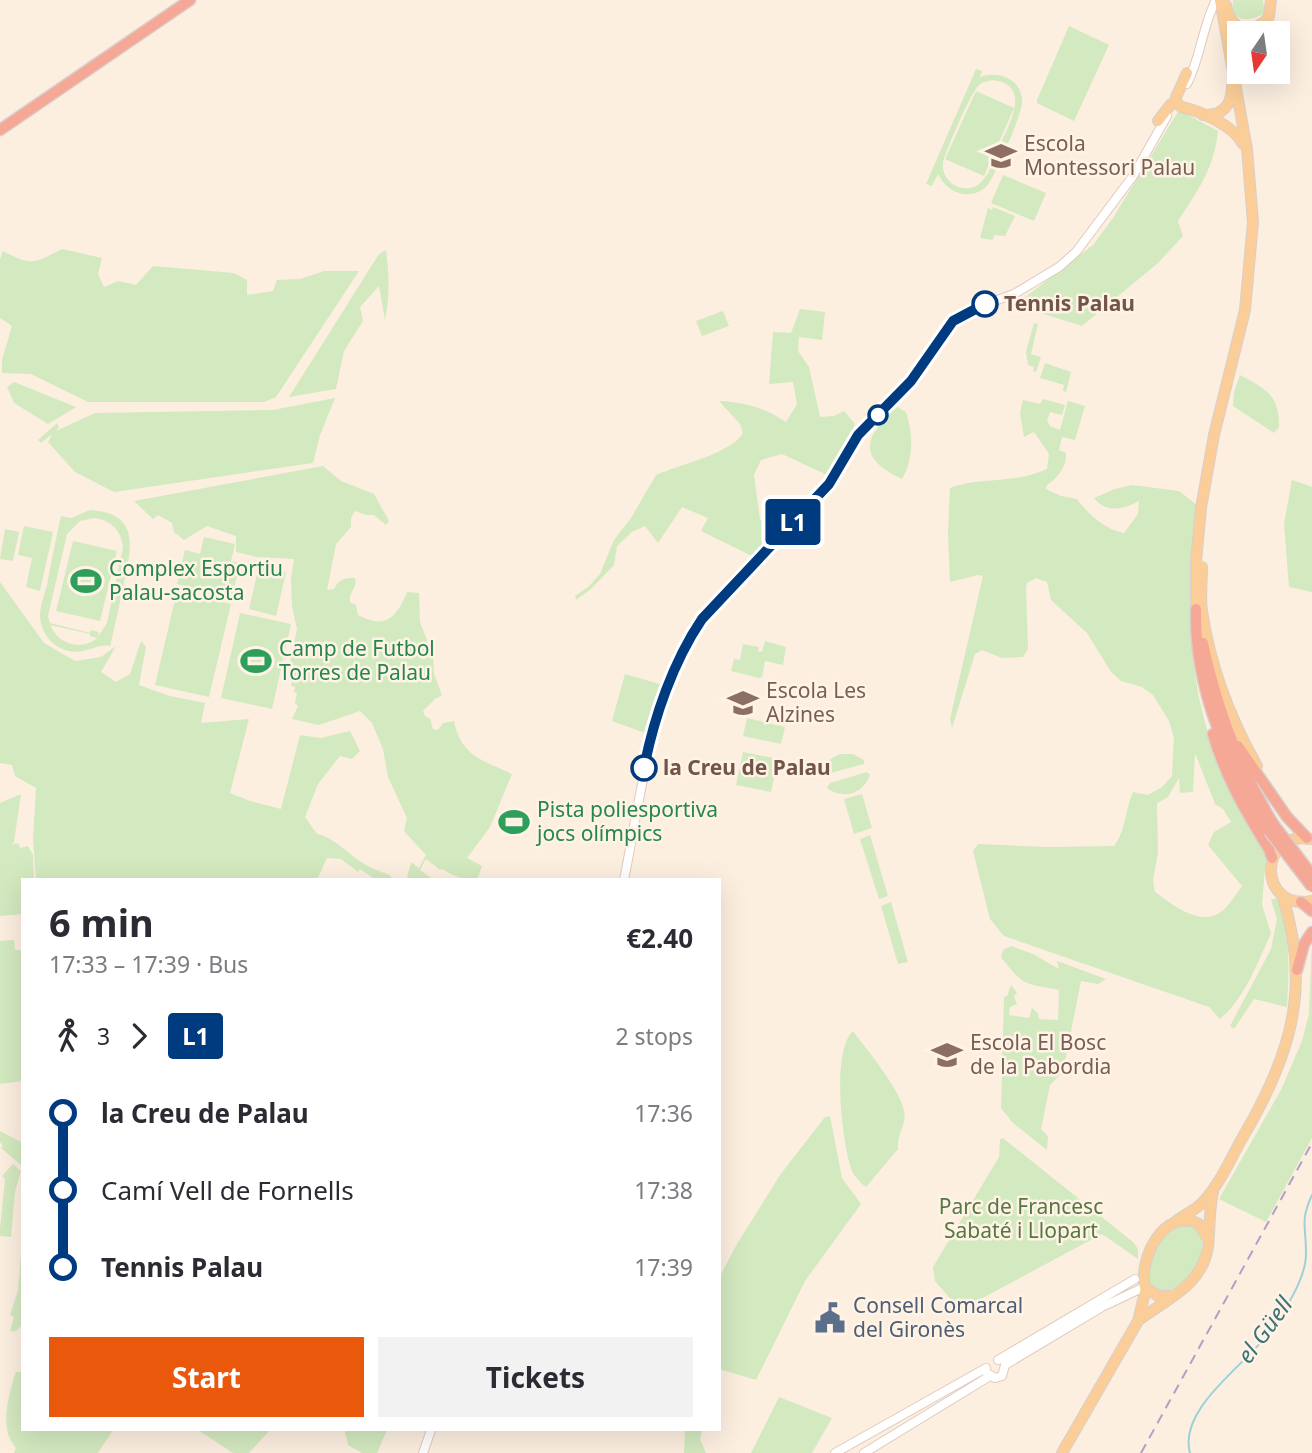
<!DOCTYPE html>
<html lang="en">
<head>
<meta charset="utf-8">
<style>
  body { margin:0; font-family:"Noto Sans",sans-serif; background:#f2f2f3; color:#2b2b33; height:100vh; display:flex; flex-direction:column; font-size:26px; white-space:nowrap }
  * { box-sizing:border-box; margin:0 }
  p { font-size:23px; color:#7c7c81 }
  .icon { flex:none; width:38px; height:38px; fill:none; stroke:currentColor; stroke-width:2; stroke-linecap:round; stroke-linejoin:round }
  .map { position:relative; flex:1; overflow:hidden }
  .panel { position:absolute; left:21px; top:878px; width:700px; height:553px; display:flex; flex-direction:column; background:#fff; border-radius:0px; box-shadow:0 7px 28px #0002 }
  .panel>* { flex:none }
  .badge { padding:0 14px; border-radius:5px; font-size:24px; line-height:46px }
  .needle { width:46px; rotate:193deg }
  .controls { position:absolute; left:1227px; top:21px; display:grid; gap:14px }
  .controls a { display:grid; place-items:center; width:63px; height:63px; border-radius:0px; background:#fff; box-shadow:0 7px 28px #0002; font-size:35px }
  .map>.badge { position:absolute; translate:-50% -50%; box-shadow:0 0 0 4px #fff }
  .legs { display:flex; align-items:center; gap:10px; height:77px; padding:0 28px; font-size:23px }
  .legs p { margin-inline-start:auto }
  .head { display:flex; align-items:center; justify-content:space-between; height:119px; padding:0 28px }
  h1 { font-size:38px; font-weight:700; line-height:52px }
  .action { display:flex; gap:14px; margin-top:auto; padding:14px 28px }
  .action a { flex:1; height:80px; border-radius:0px; background:#ea580c; color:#fff; font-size:28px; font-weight:700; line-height:80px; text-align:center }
  .action a+a { background:#f2f2f3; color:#2b2b33 }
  ul { padding:0 28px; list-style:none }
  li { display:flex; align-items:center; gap:24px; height:77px; font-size:26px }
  li i { display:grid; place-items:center; width:10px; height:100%; margin:0 9px; background:currentColor }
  li i::after { content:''; width:18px; height:18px; margin:-9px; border:5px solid; border-radius:50%; background:#fff }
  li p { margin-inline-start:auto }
  li:first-child i { background:linear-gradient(#0000 50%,currentColor 0) }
  li:last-child i { background:linear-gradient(currentColor 50%,#0000 0) }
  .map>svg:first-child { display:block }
  .green { fill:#d3e9bf; fill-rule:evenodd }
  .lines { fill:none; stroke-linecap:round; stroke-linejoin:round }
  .stream { stroke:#9cd2d6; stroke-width:2 }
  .minor-casing { stroke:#e0cabd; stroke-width:10 }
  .major-casing { stroke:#d8cfcc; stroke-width:12 }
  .highway-casing { stroke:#d8cfcc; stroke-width:13 }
  .minor { stroke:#fff; stroke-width:8 }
  .major { stroke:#fbce99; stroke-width:10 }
  .highway { stroke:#f6a897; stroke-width:10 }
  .rail { stroke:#b1a0c4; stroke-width:2; stroke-dasharray:10 7; stroke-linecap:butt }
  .highway-bridge-casing { stroke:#d8cfcc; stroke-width:13; stroke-linecap:butt }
  .highway-bridge { stroke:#f6a897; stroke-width:10 }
  .line-1-casing { stroke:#fff; stroke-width:16 }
  .line-1 { stroke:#003b80; stroke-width:10 }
  .stop-1-dot { fill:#fff; stroke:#003b80; stroke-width:3.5 }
  .labels { text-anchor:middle; stroke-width:5; stroke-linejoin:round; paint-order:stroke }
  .education-label { font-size:21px; fill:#785e54; stroke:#fff3e6; text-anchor:start }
  .stop-label { font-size:21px; font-weight:bold; fill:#725448; stroke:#fff3e6; text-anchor:start }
  .leisure-label { font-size:21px; fill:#27864d; stroke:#fff3e6; text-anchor:start }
  .park-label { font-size:21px; fill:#557840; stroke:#fff3e6 }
  .service-label { font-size:21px; fill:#4e5e75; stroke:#fff3e6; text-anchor:start }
  .water-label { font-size:23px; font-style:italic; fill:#3c7378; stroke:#fff3e6 }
</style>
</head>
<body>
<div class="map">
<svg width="1312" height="1453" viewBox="0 0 1312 1453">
  <rect width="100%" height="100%" fill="#fcefe0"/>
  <path class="green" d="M1233 0H1263L1265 13C1250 22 1230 24 1233 0Z
    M1069 26 1109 45 1074 121 1037 103V100Z
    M976 69 982 71 980 77C1000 70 1023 80 1022 103 1022 114 994 179 986 187 969 202 946 192 938 174L932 186 926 184ZM992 80C1034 84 1008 127 998 149 994 159 990 174 981 182 975 189 964 190 956 186 948 182 942 173 943 164 944 154 971 93 978 86 982 82 987 81 992 80Z
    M976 91 1014 108 984 176 945 159Z
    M1179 110 1218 131C1214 169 1198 190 1178 221L1183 236 1158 263 1082 326 1015 305 1093 245 1113 218Z
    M1003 175 1046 193 1034 221 991 203Z
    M993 207 1015 216 1005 236 994 235 993 240 980 238 988 208 992 210Z
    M62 249 102 258 98 274 104 287 118 281 136 285 153 266 234 273 247 280V295L273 291 277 280 300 279 324 271H359L276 397 264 402H88L31 374 2 373V360L12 326 0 318V259L3 251C32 266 33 264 62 249Z
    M386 250C389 274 390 296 385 320L379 286 360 307 363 321 344 351 336 389 289 397 379 254Z
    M800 309 825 312 822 340 799 337 798 351 809 367 820 417 834 416 844 411 855 424 840 458 827 475 782 454 761 460 754 475 760 519 773 534 752 556 701 531 708 518 682 507 658 543 645 526 632 532 617 546 614 565 591 589 576 600 575 596 588 587 600 574 614 540 631 518 656 475C679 465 732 453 743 433L740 424 719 401C745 402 765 408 786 422L797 404 793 382 769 384 773 332 791 333Z
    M723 311 729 326 702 336 696 321Z
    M1034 323 1038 324 1031 354 1041 357 1036 372 1033 371 1034 367 1028 365 1026 352Z
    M1045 363 1071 372 1066 392 1063 391 1064 385 1040 378Z
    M1240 375C1267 390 1279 394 1279 427L1274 433 1233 406 1234 392Z
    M14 382 76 407 48 424 14 403 7 387Z
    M335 398 320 435 313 463 114 492 75 472 48 442 52 434 41 443 38 440 57 423 59 427 56 431 95 413 273 410Z
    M1043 399 1065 405 1062 415 1050 412 1047 421 1050 426 1060 430 1068 401 1085 406 1075 440 1062 437 1059 450 1066 453C1067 466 1058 478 1047 485L1046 489 1061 496 1077 499C1089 515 1104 529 1124 533L1138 514 1139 501C1123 509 1107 514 1094 498L1115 489 1132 485 1179 491 1197 505C1195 546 1190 587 1191 628 1193 708 1220 784 1264 850L1266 856 1262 905 1271 933C1258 962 1245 998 1220 1019L1209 1007 1004 936 990 919 973 851 978 844 1048 847 1114 846C1126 831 1125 810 1133 792L1148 795 1162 787 1172 776 1174 738 1169 721 1153 695 1142 687 1121 681 1111 672 1087 633 1051 600 1047 582 1036 578 1027 583 1026 588 1028 649 1023 657 1002 658 982 650 975 654 952 728 950 719 983 576 978 575 950 582 948 534 950 488C973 479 996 482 1021 477 1030 476 1039 472 1047 469L1049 454 1034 432 1024 437 1020 413 1023 400 1040 404ZM1195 753 1215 804 1223 809 1231 822 1214 832 1208 845 1242 886C1236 894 1229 906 1221 912 1199 927 1172 904 1155 892L1153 881 1158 852 1157 803 1168 797 1179 778 1180 793 1193 792Z
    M897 407 906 412C913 433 914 459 902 479 856 457 864 437 897 407Z
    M323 466 341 481 374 494 389 521 386 525 374 515H366L355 511 351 518V527L336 544 327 590 334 589C339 579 344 578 355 578 358 587 348 593 350 602L356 605 358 615C386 630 397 617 407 592L419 593 420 622 433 656 434 674 442 695 435 699 423 711 425 716 430 719 433 729 438 730 443 723 454 721C461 756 482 760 512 774L490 827 467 858 482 866 477 880C463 880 454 876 442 869L440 870 426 859 420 870 434 880H376L360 869 358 872 341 859 327 858 317 880H36L33 839 36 788 15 776 12 765 0 763V582L44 643 75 661 101 657 116 646 101 672 116 682 130 674 141 641 146 647 139 685 170 696 205 703 201 723 249 719 230 793 250 801 281 809 300 735 321 738 350 731 360 751 352 759 340 756 318 784 305 817 317 834C339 839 352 860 374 869 379 871 384 873 390 875L392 879 407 878 411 862 419 868 426 855 404 831 407 818 388 777 383 749 372 723 360 711 319 725 292 719 298 706 295 703 297 693 294 692 295 687 291 686 295 669 289 666 297 629 292 606 291 578 294 559 257 557 236 552V536L207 526 184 540 174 532 172 523 158 515 153 519 134 501Z
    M1292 480 1312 487V592L1289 587 1284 524Z
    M90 510C142 513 131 550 123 587 119 607 115 626 110 646 97 643 85 655 69 651 53 648 41 633 40 617 40 606 44 595 47 585 51 562 56 539 61 516L71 518ZM94 518C111 520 121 530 123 547L107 623 98 637 99 632 91 630 90 633 50 623 48 616 67 534 80 521ZM50 625 90 634V636L98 638C80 651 59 645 50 625Z
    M24 526 53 532 40 591 26 587 32 558 18 555Z
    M5 529 19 532 13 561 0 559Z
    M204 537 235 544 231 561 240 563 232 597 177 584 185 550 200 554Z
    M73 541 117 551 100 621 56 611Z
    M259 566 286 572 276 616 249 609Z
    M177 591 231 604 209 697 155 685Z
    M240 613 291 624 272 709 221 698Z
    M765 641 786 647 783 665 765 661 762 677 759 678 731 671 734 659 740 660 743 644 759 647 758 651 762 652Z
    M625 674 663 685 648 734 612 721Z
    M747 718 785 727 781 744 743 736Z
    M743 752 778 759 771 792 736 785Z
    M841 754H853L864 760V764L823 775C822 764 832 757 841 754Z
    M867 772 870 775C863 794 843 800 827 788L830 783Z
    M21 794 14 842 11 845 18 843 20 848 28 846 33 855 34 880H23V914L0 916V803Z
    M862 794 872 828 854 834 844 799Z
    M870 835 888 896 879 899 860 839Z
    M1276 898C1291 925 1289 976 1287 1007L1254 999 1234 1029 1230 1026 1271 949 1277 919 1271 900Z
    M891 902 908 962 898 964 881 906Z
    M14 940 15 950H23V1081L0 1084V941Z
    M1312 940V1138L1266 1222 1219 1199 1281 1090 1302 1041 1309 1014Z
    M1011 946 1033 954 1059 969 1057 961 1106 979 1098 984 1081 981 1063 1072 1050 1085 1041 1129 1048 1136 1047 1150 1012 1122 1001 1108 1004 997 1007 996 1011 985 1017 993 1014 996 1017 1004 1010 1007 1009 1015 1029 1018 1032 1008 1038 1013 1039 1019 1058 1020 1059 990C1024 983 1024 987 1001 957L1003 950Z
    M853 1031C867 1050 900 1089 904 1111 907 1125 896 1135 898 1149L866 1187C860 1183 855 1177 852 1171 842 1144 831 1051 853 1031Z
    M830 1116 842 1178 861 1204 805 1281 756 1380 719 1369V1278L737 1244 780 1175 825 1117Z
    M0 1131 23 1143 22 1166 1 1148 3 1146 0 1142Z
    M1003 1138 1133 1242 1138 1249V1259L1102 1234 960 1310 935 1281 933 1267 999 1157 1000 1139Z
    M13 1164 21 1171 15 1192 11 1237 0 1236V1229L5 1179 2 1176Z
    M1185 1224 1198 1228C1211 1250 1189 1291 1162 1292L1150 1285C1144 1261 1162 1232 1185 1224Z
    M23 1228V1323C19 1328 17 1333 10 1331L14 1317 10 1315 18 1291Z
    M16 1372H23V1430H113L98 1453H14L16 1448C13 1444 9 1438 8 1433 3 1415 10 1389 16 1372Z
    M779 1397 832 1418 812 1453H751Z
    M198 1430H270L249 1453H233Z
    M346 1430H387L377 1453H362L348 1445 345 1432Z
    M685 1430H702L700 1439 706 1453H684Z"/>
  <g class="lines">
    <path class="stream" d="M1190 1453C1178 1409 1244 1366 1267 1335 1282 1315 1307 1278 1306 1252 1306 1226 1300 1221 1312 1195"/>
    <g class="minor-casing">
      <path id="minor" d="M1187 84C1201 57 1202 27 1216 0
        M624 880C642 791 650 697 702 619L829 484 858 435 910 381 953 321 972 309 1014 294 1059 267 1076 252 1133 176 1167 116
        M998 1360 1135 1279
        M1005 1365 1102 1307 1140 1289
        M987 1373 995 1378 1002 1376 1005 1365
        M423 1453 431 1430
        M835 1453 986 1368
        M864 1453 990 1376"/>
    </g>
    <g class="major-casing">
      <path id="major" d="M1226 5C1231 31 1249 35 1268 19
        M1259 33 1269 16 1271 0
        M1176 102 1181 107C1201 111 1234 126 1243 144
        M1203 115C1223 116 1232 105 1232 86
        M1158 121 1171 104 1176 102V97L1187 73
        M1202 567C1202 581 1200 597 1202 611 1210 665 1230 718 1257 766
        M1196 609V562L1201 508 1214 435 1245 310 1253 222 1247 149 1220 0
        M1311 839C1257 829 1258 912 1312 901
        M1175 1222C1184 1215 1194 1211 1202 1203 1220 1185 1231 1157 1244 1135 1291 1055 1312 986 1282 895
        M1172 1296H1158L1145 1287C1138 1259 1165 1206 1199 1224L1208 1239
        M1139 1320C1166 1299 1202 1286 1208 1247 1210 1228 1209 1210 1213 1192
        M1062 1453 1138 1321 1146 1288"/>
    </g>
    <g class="highway-casing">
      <path id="highway" d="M0 130 190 0
        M1196 609C1194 689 1228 764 1269 831
        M1203 643C1217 709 1239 768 1274 825
        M1213 734C1225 776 1246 812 1269 849L1272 858
        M1238 746 1287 817 1307 838
        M1301 902 1312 911
        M1297 970 1304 944 1312 932"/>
    </g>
    <use href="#minor" class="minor"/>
    <use href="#major" class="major"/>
    <use href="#highway" class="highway"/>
    <path class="rail" d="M1141 1453 1312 1143"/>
    <g class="highway-bridge-casing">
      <path id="highway-bridge" d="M1274 825 1312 875
        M1269 831 1312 887"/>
    </g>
    <use href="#highway-bridge" class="highway-bridge"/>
  </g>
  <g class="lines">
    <g class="line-1-casing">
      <path id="line-1" d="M644 768C654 717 673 662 702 619L829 484 858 435 911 381 953 321 985 304"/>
    </g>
    <use href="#line-1" class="line-1"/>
  </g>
  <defs>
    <g id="school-bare" transform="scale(2.415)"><path d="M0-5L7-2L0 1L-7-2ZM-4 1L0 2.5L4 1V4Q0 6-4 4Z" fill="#8d6e63" stroke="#fff3e6" stroke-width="2.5" paint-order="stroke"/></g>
    <g id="stadium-bare" transform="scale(2.415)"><path d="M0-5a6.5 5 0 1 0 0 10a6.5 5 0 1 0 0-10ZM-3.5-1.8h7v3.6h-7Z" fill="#2e9e5b" stroke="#fff3e6" stroke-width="2.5" paint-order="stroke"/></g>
    <g id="civic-bare" transform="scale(2.415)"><path d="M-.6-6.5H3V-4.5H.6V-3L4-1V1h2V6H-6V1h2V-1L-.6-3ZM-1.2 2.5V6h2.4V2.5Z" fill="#5c6f8a" stroke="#fff3e6" stroke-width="2.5" paint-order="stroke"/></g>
  </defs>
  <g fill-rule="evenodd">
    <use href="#school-bare" x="1001" y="156"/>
    <use href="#stadium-bare" x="86" y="581"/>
    <use href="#stadium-bare" x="256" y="661"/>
    <use href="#school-bare" x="743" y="703"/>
    <use href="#stadium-bare" x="514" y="822"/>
    <use href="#school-bare" x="947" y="1055"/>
    <use href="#civic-bare" x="830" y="1318"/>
  </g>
  <g class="stop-1-dot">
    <circle cx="985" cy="304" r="12"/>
    <circle cx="878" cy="415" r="9"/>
    <circle cx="644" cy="768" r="12"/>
  </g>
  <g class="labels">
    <g class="education-label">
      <text x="1024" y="151">Escola<tspan x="1024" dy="24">Montessori Palau</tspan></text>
      <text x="766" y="698">Escola Les<tspan x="766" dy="24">Alzines</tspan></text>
      <text x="970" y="1050">Escola El Bosc<tspan x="970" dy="24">de la Pabordia</tspan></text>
    </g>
    <g class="stop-label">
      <text x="1004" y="311">Tennis Palau</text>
      <text x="663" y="775">la Creu de Palau</text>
    </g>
    <g class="leisure-label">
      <text x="109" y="576">Complex Esportiu<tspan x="109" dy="24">Palau-sacosta</tspan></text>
      <text x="279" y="656">Camp de Futbol<tspan x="279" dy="24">Torres de Palau</tspan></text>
      <text x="537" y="817">Pista poliesportiva<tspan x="537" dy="24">jocs olímpics</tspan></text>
    </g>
    <g class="park-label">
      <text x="1021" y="1214">Parc de Francesc<tspan x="1021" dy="24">Sabaté i Llopart</tspan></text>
    </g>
    <g class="service-label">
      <text x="853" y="1313">Consell Comarcal<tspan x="853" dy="24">del Gironès</tspan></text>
    </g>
    <g class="water-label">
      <text transform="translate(1265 1330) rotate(-54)" y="8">el Güell</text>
    </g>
  </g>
</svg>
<div class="controls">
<a><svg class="needle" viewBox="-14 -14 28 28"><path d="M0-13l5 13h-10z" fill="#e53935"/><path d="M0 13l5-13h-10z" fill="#7c7c81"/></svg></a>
</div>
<b class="badge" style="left:793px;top:522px;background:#003b80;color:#fff">L1</b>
<section class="panel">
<div class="head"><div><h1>6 min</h1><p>17:33 – 17:39 · Bus</p></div><b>€2.40</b></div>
<div class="legs"><svg class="icon" aria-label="walk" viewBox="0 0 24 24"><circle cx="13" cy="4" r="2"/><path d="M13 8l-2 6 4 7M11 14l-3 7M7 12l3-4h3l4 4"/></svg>3<svg class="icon" aria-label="forward" viewBox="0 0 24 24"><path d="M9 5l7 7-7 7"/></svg><b class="badge" style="background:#003b80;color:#fff">L1</b><p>2 stops</p></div>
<ul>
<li><i style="color:#003b80"></i><b>la Creu de Palau</b><p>17:36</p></li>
<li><i style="color:#003b80"></i><span>Camí Vell de Fornells</span><p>17:38</p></li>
<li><i style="color:#003b80"></i><b>Tennis Palau</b><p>17:39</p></li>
</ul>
<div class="action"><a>Start</a><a>Tickets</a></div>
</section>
</div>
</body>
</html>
